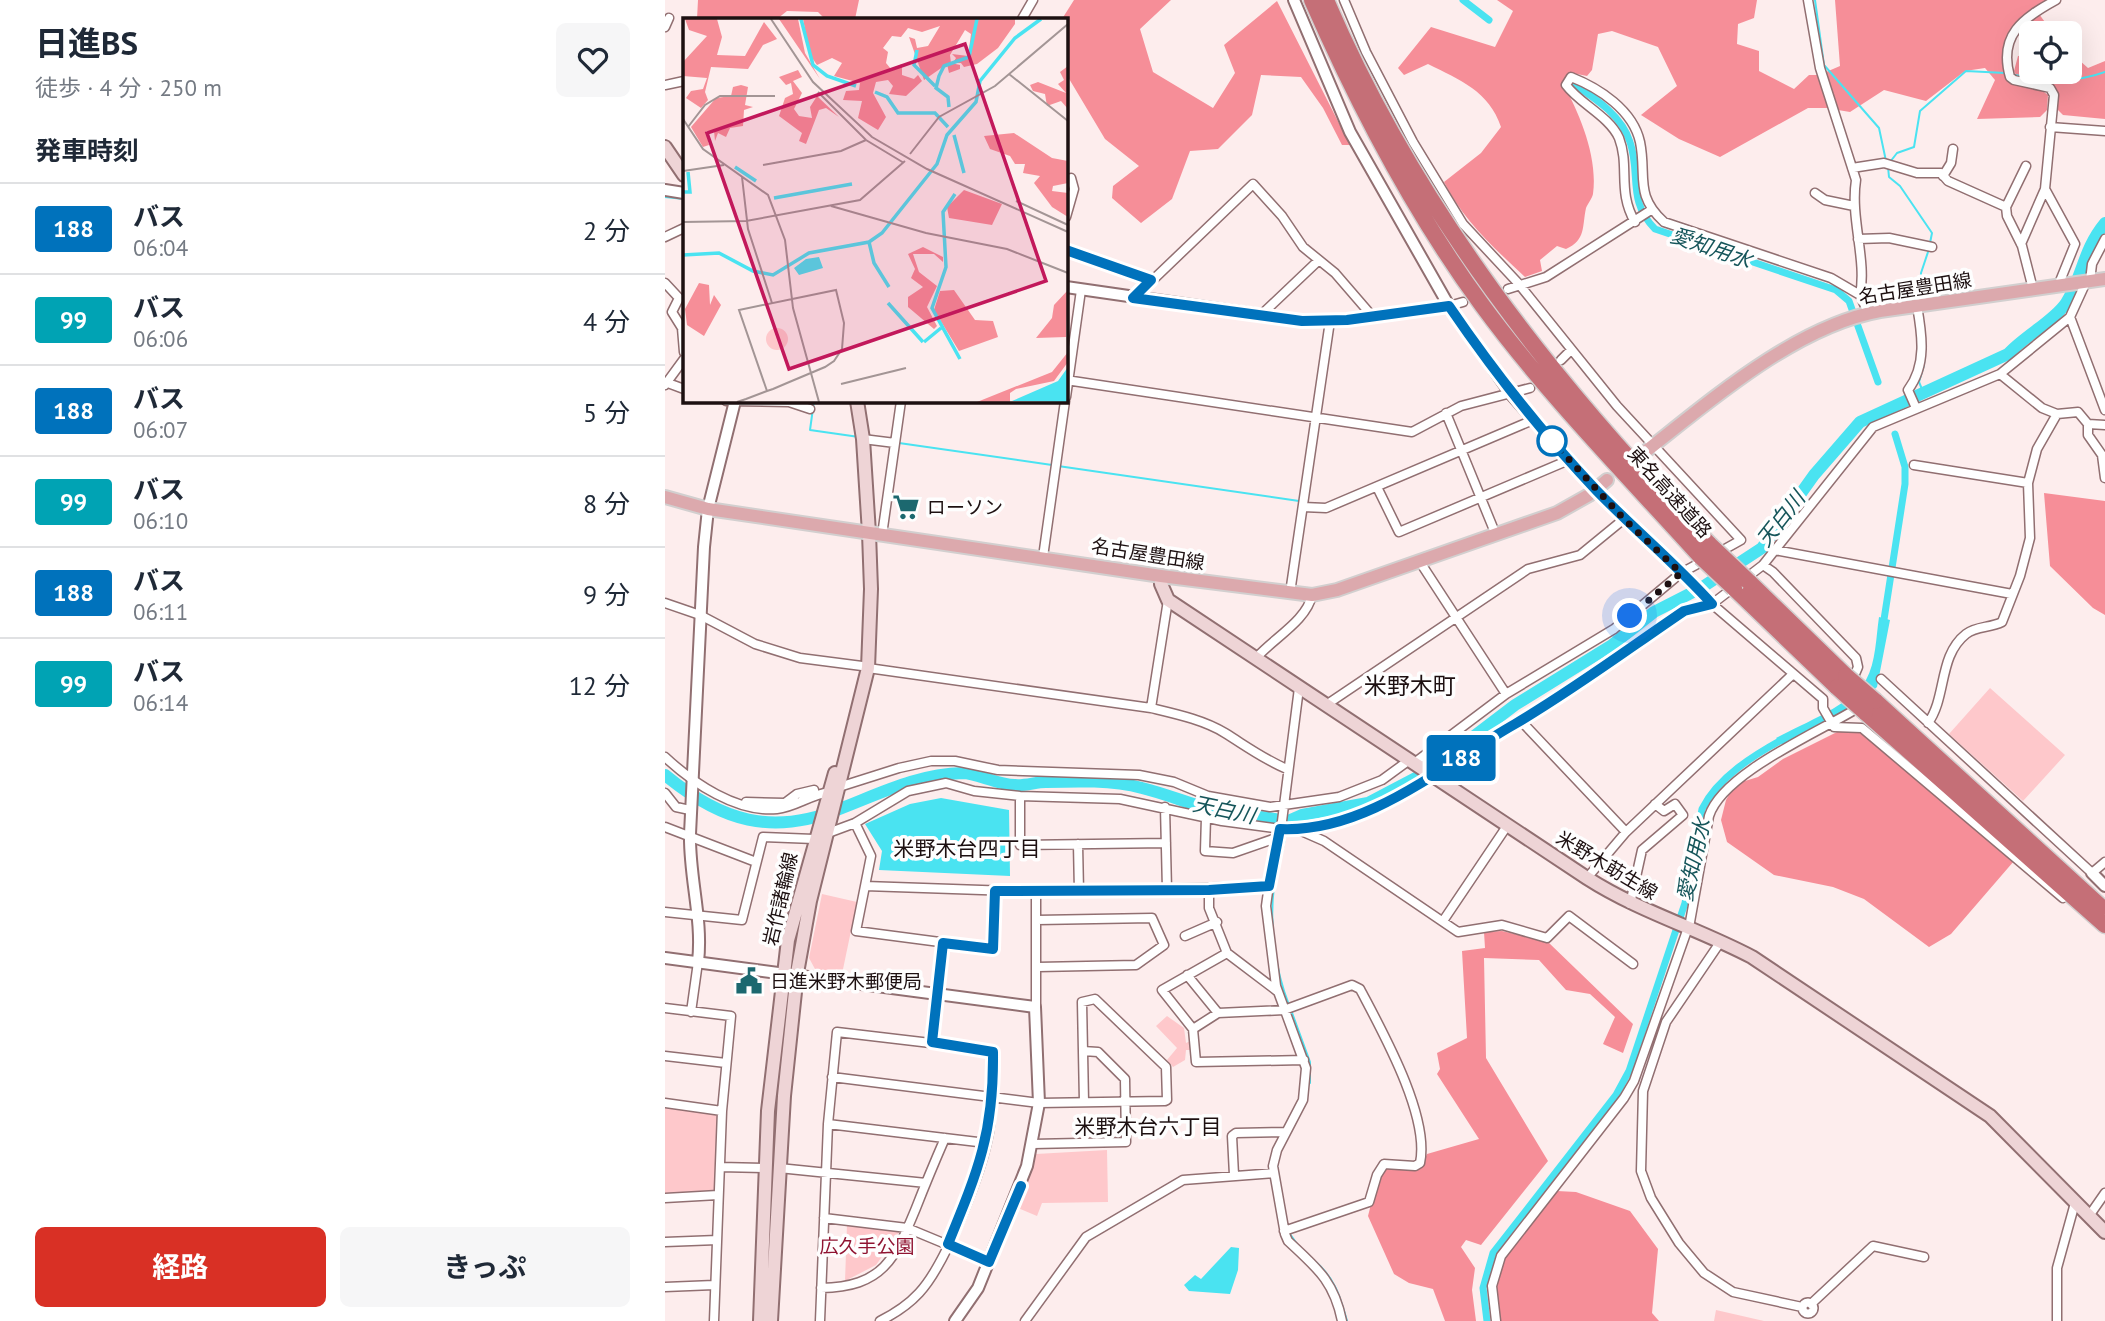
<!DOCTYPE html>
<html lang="ja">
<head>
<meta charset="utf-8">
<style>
  body { margin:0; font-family:"PT Sans","Noto Sans JP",sans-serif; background:#f6f6f7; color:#1f2937; height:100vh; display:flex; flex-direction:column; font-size:26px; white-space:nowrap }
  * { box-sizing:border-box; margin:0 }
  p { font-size:23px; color:#747a83 }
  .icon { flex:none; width:38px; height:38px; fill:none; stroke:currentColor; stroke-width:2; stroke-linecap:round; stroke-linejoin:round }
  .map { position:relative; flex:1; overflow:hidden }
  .panel { display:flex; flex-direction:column; background:#fff; width:665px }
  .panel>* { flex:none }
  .badge { padding:0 14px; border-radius:5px; font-size:24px; line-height:46px }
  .buttons { position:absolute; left:1354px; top:21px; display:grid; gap:14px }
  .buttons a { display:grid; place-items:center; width:63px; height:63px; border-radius:10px; background:#fff; box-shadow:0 7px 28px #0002; font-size:35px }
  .you { position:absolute; width:35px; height:35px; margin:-18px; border:5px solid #fff; border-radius:50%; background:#1a73e8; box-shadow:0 0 0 10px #1a73e833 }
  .map>.badge { position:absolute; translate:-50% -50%; box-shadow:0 0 0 4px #fff }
  h2 { padding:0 35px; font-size:26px; line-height:63px }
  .round { display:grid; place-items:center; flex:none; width:74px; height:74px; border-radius:10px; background:#f6f6f7 }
  .overview { display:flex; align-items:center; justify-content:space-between; height:119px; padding:0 35px }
  h1 { font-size:33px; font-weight:700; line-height:52px }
  .primary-button { display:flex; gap:14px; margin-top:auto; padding:14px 35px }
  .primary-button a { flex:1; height:80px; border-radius:10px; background:#d93025; color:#fff; font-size:28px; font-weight:700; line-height:80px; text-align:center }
  .primary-button a+a { background:#f6f6f7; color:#1f2937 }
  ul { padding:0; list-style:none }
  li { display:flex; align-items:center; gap:21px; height:91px; padding:0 35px; border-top:2px solid #e0e1e3 }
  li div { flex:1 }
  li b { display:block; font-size:26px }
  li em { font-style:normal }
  li .badge { min-width:77px; font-weight:700; text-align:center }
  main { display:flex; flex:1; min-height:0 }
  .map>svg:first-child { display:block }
  .green { fill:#fec8cb }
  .forest { fill:#f68e98 }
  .water { fill:#4ae3f1 }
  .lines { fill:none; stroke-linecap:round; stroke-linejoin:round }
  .stream { stroke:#4ae3f1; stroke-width:2 }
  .canal { stroke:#4ae3f1; stroke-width:7 }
  .river { stroke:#4ae3f1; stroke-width:12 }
  .minor-casing { stroke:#916f71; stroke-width:11 }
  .tertiary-casing { stroke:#916f71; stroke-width:14 }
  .secondary-casing { stroke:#916f71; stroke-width:16 }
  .primary-casing { stroke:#d2cfcf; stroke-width:16 }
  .motorway-casing { stroke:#d2cfcf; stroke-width:19 }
  .minor { stroke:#fff; stroke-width:8 }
  .tertiary { stroke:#fff; stroke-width:10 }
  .secondary { stroke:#eed4d6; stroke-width:12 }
  .primary { stroke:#dca9ad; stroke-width:12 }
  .motorway { stroke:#c56f77; stroke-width:16 }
  .motorway-bridge-casing { stroke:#d2cfcf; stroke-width:19; stroke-linecap:butt }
  .motorway-bridge { stroke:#c56f77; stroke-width:16 }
  .line-casing { stroke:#fff; stroke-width:16 }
  .line { stroke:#0072bc; stroke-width:10 }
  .walk { stroke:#1d1011; stroke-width:7; stroke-dasharray:0 12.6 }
  .stop-dot { fill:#fff; stroke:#0072bc; stroke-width:3.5 }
  .labels { text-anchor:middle; stroke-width:7; stroke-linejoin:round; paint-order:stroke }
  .street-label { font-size:19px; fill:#1d1011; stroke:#fefefe }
  .poi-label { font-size:19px; fill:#1d1011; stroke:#fefefe; text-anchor:start }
  .park-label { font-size:19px; fill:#901432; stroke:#fefefe }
  .water-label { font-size:21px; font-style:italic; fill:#15555a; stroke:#fefefe }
  .neighbourhood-label { font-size:21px; fill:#1d1011; stroke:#fefefe }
  .quarter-label { font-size:23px; fill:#1d1011; stroke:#fefefe }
  .inset-river { fill:none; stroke:#4ae3f1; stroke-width:3.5 }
  .inset-road { fill:none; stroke:#a39595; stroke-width:2 }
  .view { fill:#c2185b; fill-opacity:0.15; stroke:#c2185b; stroke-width:3.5 }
  .inset-edge { fill:none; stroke:#1d1011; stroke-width:3.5 }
</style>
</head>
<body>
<main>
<section class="panel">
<div class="overview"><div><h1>日進BS</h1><p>徒歩 · 4 分 · 250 m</p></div><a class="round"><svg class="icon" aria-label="heart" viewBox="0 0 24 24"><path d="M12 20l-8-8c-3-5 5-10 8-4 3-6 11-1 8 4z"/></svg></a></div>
<h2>発車時刻</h2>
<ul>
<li><span class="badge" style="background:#0072bc;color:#fff">188</span><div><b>バス</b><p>06:04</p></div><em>2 分</em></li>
<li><span class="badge" style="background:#00a3b4;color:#fff">99</span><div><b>バス</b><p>06:06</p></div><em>4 分</em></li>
<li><span class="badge" style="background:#0072bc;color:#fff">188</span><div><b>バス</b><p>06:07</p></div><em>5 分</em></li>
<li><span class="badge" style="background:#00a3b4;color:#fff">99</span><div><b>バス</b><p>06:10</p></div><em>8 分</em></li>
<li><span class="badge" style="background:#0072bc;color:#fff">188</span><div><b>バス</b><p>06:11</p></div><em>9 分</em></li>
<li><span class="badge" style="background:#00a3b4;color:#fff">99</span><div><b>バス</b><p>06:14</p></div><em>12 分</em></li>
</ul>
<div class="primary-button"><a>経路</a><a>きっぷ</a></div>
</section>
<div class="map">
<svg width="1440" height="1321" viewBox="0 0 1440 1321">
  <rect width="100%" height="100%" fill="#fdeded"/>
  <path class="green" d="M1325 688 1400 755 1358 801 1284 734Z
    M157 894 192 902 177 974 150 969 144 958Z
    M502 1016 519 1028 521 1043 527 1040 528 1050H521L520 1060 508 1067 502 1060 512 1048 491 1026Z
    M0 1106 51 1112 54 1115 51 1190 48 1193 0 1195Z
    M442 1150 443 1202 377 1203 372 1216 353 1208 371 1154Z
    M182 1224 236 1230 211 1265 180 1281Z
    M1051 1310 1099 1321H1049Z"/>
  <path class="forest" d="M33 0H194L190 19H160L153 12 122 11 112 19H32Z
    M409 0H506L475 29 488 72 548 108 570 73 559 45 612 1 685 145H677L658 108 636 77 596 75 587 115 553 149 525 151 507 199 476 223 447 198 448 186 474 166 440 139 403 77 401 19H397Z
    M832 0H1092L1089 18 1073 24 1072 44 1094 51V71L1129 89 1144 75H1154L1163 108H1143L1055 157 1014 139 976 115 1012 86 993 47 947 31 933 34 927 70 922 76 907 73 898 83C915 115 933 157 928 194 927 199 923 203 921 208 917 227 921 240 901 249L892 246 875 260 877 271 860 277C829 248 798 220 779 182L816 153 836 127C824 91 795 80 763 64L739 75 733 68 766 27 830 47 848 11Z
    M1170 0H1382C1341 22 1342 34 1344 77L1379 92 1383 95 1382 110 1375 117 1312 119 1330 80 1320 68 1300 71 1261 101 1219 90 1185 112 1173 110 1161 72 1175 66Z
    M1374 14 1388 33 1367 35 1361 25Z
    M1405 52 1423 68 1440 61V119L1398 115 1390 107 1393 92 1389 86 1352 77 1349 71 1353 56 1367 54V72H1405Z
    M1379 493 1440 501V615L1428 608 1385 566Z
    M1186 725 1349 861 1286 934 1264 947 1199 899 1168 887 1109 875 1062 842 1056 820 1061 800 1070 784 1093 777 1118 759Z
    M837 931 883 942 968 1024 958 1053 938 1044 950 1017 925 994 901 990 874 960 819 958 821 1058 883 1161 816 1245 801 1240 796 1247 810 1268 807 1290 811 1321H780L768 1289 744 1283 729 1274 703 1216 713 1177 720 1165 756 1168 762 1154 814 1139 772 1074 775 1069 772 1053 802 1038 797 951 820 948 819 932Z
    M892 1191 911 1192 965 1211 993 1249 987 1313 994 1321H833L829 1277 842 1247Z"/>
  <path class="water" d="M1214 617 1225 620 1212 687 1188 709 1119 746 1111 738C1135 725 1188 704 1201 680 1211 662 1211 637 1214 617Z
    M276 798 344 810 345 876 214 870 217 851 200 824 245 804Z
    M566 1247 574 1248 573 1270 565 1294 524 1291 519 1285 530 1275 536 1279Z"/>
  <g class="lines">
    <path class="stream" d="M1150 0 1159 65 1214 128 1221 161
      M1349 75C1382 80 1408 84 1440 72
      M1225 162 1232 153 1249 147 1255 111 1301 71 1340 73
      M1223 167 1224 177 1235 186 1267 233 1265 243
      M0 197 19 199
      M1255 301 1256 273 1264 249
      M1259 394 1254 382 1259 365 1260 338
      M149 401 145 430 194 437
      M234 443 387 465
      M393 466 634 501
      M621 832C619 850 612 868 609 886 604 924 610 970 624 1005
      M626 1010 645 1062V1083
      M612 1165 616 1191
      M625 1234 632 1244
      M651 1262C671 1280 675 1297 682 1321"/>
    <path class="canal" d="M798 0 824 20
      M909 84C931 99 957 116 965 142 976 175 962 201 990 229L1171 290 1184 301 1213 382
      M1218 626 1240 484V467L1230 434
      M822 1321 818 1288 828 1253 951 1095 964 1071 1020 903 1037 809C1053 777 1089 755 1120 738"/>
    <path class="river" d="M0 775C56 821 107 837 177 808 218 792 254 774 298 773 310 773 334 785 350 785 360 786 371 782 381 782 412 781 447 780 477 788 506 795 534 808 564 814 583 818 603 815 621 822L637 815 703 803 762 772 850 705 947 645 989 612 1036 588 1097 548 1149 475 1195 422 1343 354C1359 336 1389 321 1401 303 1418 277 1417 251 1440 223"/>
    <g class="minor-casing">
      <path id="minor" d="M679 0 701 52 748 142 798 224 853 283 952 406 1076 540 1051 554
        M1143 0 1155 68 1191 180C1185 218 1202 260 1195 295
        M357 19 368 0
        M0 27 4 18
        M0 85 19 81
        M1385 127 1440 131
        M1187 168 1219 163 1252 173H1276L1283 181 1341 207 1342 216 1357 246 1368 289
        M1278 176 1286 163 1288 149
        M1380 189 1410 244 1393 286
        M1150 193 1160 200 1189 206
        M1341 207 1361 166
        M401 217 409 189 406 178
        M970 222C952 191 965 167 954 138 944 116 915 104 901 85L906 77C934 88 968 110 975 142 982 176 969 195 999 222L1166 278 1195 295 1203 313
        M0 237 19 228
        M1193 239 1224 238 1267 247
        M1356 244 1380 189 1389 95 1385 88 1349 80 1345 77C1333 35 1358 18 1391 0
        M401 250 486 280
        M1425 281 1427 264 1440 239
        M0 283 14 298 7 312 17 328 19 352
        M843 289 881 277 986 210
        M469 298 588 184 617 216 638 247 670 273 708 317
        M784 306 798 302
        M595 316 654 260
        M1405 317 1440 410
        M896 360 906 350
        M1335 374 1377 408 1392 414
        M401 380 747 432 796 406 865 388
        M0 382 19 389
        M0 385 19 359
        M401 397 416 290
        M61 401 124 402 145 409
        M1251 408 1243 390C1262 365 1257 334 1252 306
        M781 413 831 535
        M1423 424 1440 425
        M198 439 230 443
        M1249 465 1363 483
        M712 487 734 532 904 460
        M930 489 1047 604 1158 699V708L1169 727 1197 728 1398 898
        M638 507 661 508 868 420
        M218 528 236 401
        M1110 550 1347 594
        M378 557 400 401
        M755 562 841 694
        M1098 565 1108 572 1191 658 1193 667 1187 681
        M625 593 665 321
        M0 603 35 615 90 644 135 658 197 666
        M592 657C609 638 642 620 647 595
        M203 668 486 708C511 714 539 720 560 733 581 746 600 760 622 769
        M1216 679 1427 873 1440 862
        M634 688 616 829 608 856 601 906 611 986 641 1068 638 1100 612 1150 608 1166 620 1234 623 1241C652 1268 669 1281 677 1321
        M661 705 863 569 915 555 959 519
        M486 708 503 600
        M856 721 961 832
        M1263 723C1282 697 1273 656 1301 634 1311 626 1325 628 1337 622L1355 576 1365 538 1363 483 1372 449 1392 414 1413 412 1423 424V435L1437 455 1440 478
        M0 757C28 783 72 813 112 809 130 807 145 795 164 792
        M748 764 841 694 949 629 1016 573 1040 560
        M174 787 234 768 266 761H290L333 770 474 775 509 782 543 796 605 807 674 797 717 780 743 761
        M0 793 11 807 25 810
        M355 796V845L501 843
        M81 802 120 803 132 794 149 790
        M500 807 502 890
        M541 817 540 851 568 853 614 837
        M190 823 206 856 191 931 328 949 329 891
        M0 827 91 862
        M634 830 659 841 793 932 837 925 882 938 904 916 968 964
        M163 833 190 823 243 791 281 783 309 791 355 796 455 799 557 821 616 829 632 830 681 818 725 800 812 749 1019 611 1047 604 1098 565 1208 427 1335 374 1405 317 1421 282
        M413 844 414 892
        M922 878 961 832 1128 674
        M200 886 371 892 604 886
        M544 890V908L562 953 612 991
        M965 904 977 850 1018 815 1010 804 999 811 990 804
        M0 912 77 920 98 837 149 839
        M372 920 487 918 499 945 471 965 373 967
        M778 921 842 826
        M520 936 552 922
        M1056 941 1001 1022 978 1091 976 1171 986 1198 1014 1243 1039 1273 1068 1292 1137 1307
        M562 953 497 990 528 1029 531 1062 639 1060
        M522 975 553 1013
        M0 1008 66 1016 57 1111 49 1321
        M371 1008V892
        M26 1012 33 962
        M528 1029 553 1013 619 1010 687 985 695 989C717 1031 765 1116 755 1163L750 1166 719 1164 712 1175 704 1202 619 1231
        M266 1042 278 943
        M0 1056 61 1063
        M167 1077 374 1103 500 1101 502 1100 501 1067 430 999 417 1002 419 1102
        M0 1103 57 1111
        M163 1124 321 1143
        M368 1144 461 1142 460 1079 433 1052 418 1051
        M55 1167 101 1168
        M114 1168 261 1183
        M569 1175 567 1136 571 1133 620 1132
        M0 1198 53 1195
        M1424 1216 1440 1193
        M159 1218 242 1228 324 1262
        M0 1242 52 1240
        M0 1287 49 1285
        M156 1288C218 1287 230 1259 251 1208 260 1185 270 1161 280 1138
        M1137.5 1308a5.5 5.5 0 1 1 11 0a5.5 5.5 0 1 1-11 0Z
        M1146 1304 1208 1246 1259 1257
        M155 1321 163 1124 172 1032 325 1050 328 1052C328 1079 328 1106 324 1132 317 1172 281 1264 254 1293 243 1305 229 1314 215 1321
        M360 1321 421 1237 518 1180 609 1173
        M831 1321 827 1286 836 1256 959 1098 969 1081 1025 922 1044 816C1058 772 1157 731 1196 706
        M1392 1321V1268L1410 1203"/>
    </g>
    <g class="tertiary-casing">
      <path id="tertiary" d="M629 0 685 132 784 306 846 394 930 489
        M0 190 19 193
        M401 287 637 321 682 320 784 306
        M1427 873 1440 886
        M0 958 370 1007 374 1103 362 1166 313 1288 290 1321
        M33 962C38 919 24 877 25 834L39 547 43 509 70 401"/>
    </g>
    <g class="secondary-casing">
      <path id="secondary" d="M0 147 19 175
        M496 576V584L503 600 922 878C975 912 1032 928 1087 957L1325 1116 1440 1232
        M95 1321 103 1111 123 940 170 773
        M106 1321 119 1096 132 973 145 901 203 668 206 589 204 533 198 439 192 401"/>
    </g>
    <g class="primary-casing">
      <path id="primary" d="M980 452C1046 400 1131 326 1215 311L1440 279
        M0 497 43 509 496 576 647 595 672 590 892 513 924 495 942 480"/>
    </g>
    <g class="motorway-casing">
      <path id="motorway" d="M647 0C694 107 748 211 817 305 883 395 962 475 1036 557
        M661 0C750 208 888 384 1045 545
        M1084 582 1181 676
        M1069 588 1172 687
        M1210 701 1436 907
        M1200 712 1440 925"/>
    </g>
    <use href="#minor" class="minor"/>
    <use href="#tertiary" class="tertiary"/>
    <use href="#secondary" class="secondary"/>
    <use href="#primary" class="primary"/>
    <use href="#motorway" class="motorway"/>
    <g class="motorway-bridge-casing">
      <path id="motorway-bridge" d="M1045 545 1084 582
        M1036 557 1069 588
        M1181 676 1210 701
        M1172 687 1200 712"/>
    </g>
    <use href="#motorway-bridge" class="motorway-bridge"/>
  </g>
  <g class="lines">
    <g class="line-casing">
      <path id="line" d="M356 1186 324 1262 283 1244C313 1171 329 1133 328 1052L267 1042 278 943 328 949 330 891 544 890 604 886 615 829C703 833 779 764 850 724 908 690 963 649 1019 611L1047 604C1011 564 969 529 932 491 877 433 829 372 784 306L682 320 637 321 468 298 486 280 401 250"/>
    </g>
    <use href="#line" class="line"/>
    <path class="walk" d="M887 441 959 519 1016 573 965 616"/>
  </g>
  <defs>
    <g id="supermarket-bare" transform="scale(2.1)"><path d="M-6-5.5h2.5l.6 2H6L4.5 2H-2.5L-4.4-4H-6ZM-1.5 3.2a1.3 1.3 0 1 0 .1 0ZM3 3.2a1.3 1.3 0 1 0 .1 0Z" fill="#1c686f" stroke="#fefefe" stroke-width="2.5" paint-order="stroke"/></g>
    <g id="civic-bare" transform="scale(2.1)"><path d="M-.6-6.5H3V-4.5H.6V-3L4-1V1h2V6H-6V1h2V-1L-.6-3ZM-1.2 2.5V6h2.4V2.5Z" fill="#1c686f" stroke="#fefefe" stroke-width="2.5" paint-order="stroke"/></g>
  </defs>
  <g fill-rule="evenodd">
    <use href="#supermarket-bare" x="241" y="507"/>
    <use href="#civic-bare" x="84" y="981"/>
  </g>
  <circle class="stop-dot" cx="887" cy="441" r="14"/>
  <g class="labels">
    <g class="street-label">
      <text transform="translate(1250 288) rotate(-9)" y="7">名古屋豊田線</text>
      <text transform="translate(1005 492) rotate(48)" y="7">東名高速道路</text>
      <text transform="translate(483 554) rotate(9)" y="7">名古屋豊田線</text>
      <text transform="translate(942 865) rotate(31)" y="7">米野木莇生線</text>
      <text transform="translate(115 899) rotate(-77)" y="7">岩作諸輪線</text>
    </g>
    <g class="poi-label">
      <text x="262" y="514">ローソン</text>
      <text x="105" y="988">日進米野木郵便局</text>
    </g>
    <g class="park-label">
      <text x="202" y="1253">広久手公園</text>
    </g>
    <g class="water-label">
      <text transform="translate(1046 248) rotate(19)" y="7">愛知用水</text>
      <text transform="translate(1116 519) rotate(-52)" y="7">天白川</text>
      <text transform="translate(559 810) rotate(12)" y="7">天白川</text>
      <text transform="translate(1029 860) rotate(-77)" y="7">愛知用水</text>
    </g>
    <g class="neighbourhood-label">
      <text x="302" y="856">米野木台四丁目</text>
      <text x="483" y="1134">米野木台六丁目</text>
    </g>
    <g class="quarter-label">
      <text x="745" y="694">米野木町</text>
    </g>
  </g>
  <g transform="translate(18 18)">
    <rect width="385" height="385" fill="#fdeded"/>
    <path d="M83 321a11 11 0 1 1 22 0a11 11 0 1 1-22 0Z" fill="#fec8cb"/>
    <path d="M2 1H34L39 19 34 37 62 38 81 4 94 21 80 27 65 51 28 49 22 74 25 82 18 90 3 80 8 73 20 71 24 60 0 58V44L24 18 6 12ZM96 1H115L122 35 137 61ZM120 1H332V6L315 30 294 46 281 49 278 45H270L273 40 269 36 285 38 288 16 282 12 267 37 268 45 277 47V51L266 55 264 46 241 62 226 19 232 21 234 30 245 28 257 8 239 14 225 10 218 19 209 18 200 30 205 34 203 45 208 51 219 46V57L231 61 235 57 239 63 223 78 206 76 210 68 205 62 193 64 190 75 203 99 195 112 175 100 179 83 160 82 163 73 176 72 177 65 151 58 159 45 149 40 134 47 127 37ZM385 48V91L378 83 364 88 362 76 350 73 347 67 355 64 383 75 375 66 381 62 377 54ZM115 52 119 59 110 63 119 75 111 91 116 98 129 100 127 89 134 78 156 99 143 90 136 92 123 126 116 123 119 115 96 98 102 80 110 76 108 65 103 67 96 59ZM58 67 65 69 62 87 70 89 61 92 60 108 47 110 43 119 35 115 32 123 31 113H23L26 127 20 129 8 109 33 80 48 78 50 69ZM331 115 369 140 385 143V165L370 168 369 173 385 175V199L369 189 351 165 357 158 340 155 342 146H332L327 138 307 131 301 118ZM281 172 319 186 309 207 266 200 264 189ZM240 229 260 239V244L251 236H230L236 254 254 268 244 289 254 308 251 311 225 289V279L240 269 228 260 232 251 225 236ZM16 265 26 267 27 287 31 277 38 287 21 318 4 307 2 291ZM271 272 292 302 310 303 315 319 276 333 251 292 257 273ZM385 272 383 319 353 320 369 300 371 287ZM385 334V344L371 363 333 371 327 375V384H294L369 354Z" fill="#f68e98"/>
    <path d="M136 239 140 250 116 257 111 250 123 241ZM385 349V384L329 383 375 363Z" fill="#4ae3f1"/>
    <path class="inset-river" d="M118 1 130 47 144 58 173 68M234 32 231 47 252 68M192 74 204 79 215 95H252L265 109M266 89 265 79 253 70 256 58 261 48 286 39 294 1M271 117 281 155M52 149 73 163M0 174H7L5 154M272 176 260 194 263 249 249 290 277 341M91 180 169 166M186 224 191 245 206 269M0 237 36 235 70 253 90 257 126 235 186 224 199 215 254 146 264 117 293 84 297 63 332 20 358 1M205 285 240 324M241 324 258 310"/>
    <path class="inset-road" d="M88 1 130 64 189 119 244 151 385 214M326 56 385 103M135 74 183 122 221 145M0 101 20 131 85 177 102 222 110 290 136 384M5 109 22 87 37 78H92M227 136 256 99 312 68 385 6M80 147 158 133 183 122M0 153 41 147M59 159 65 211 89 285M333 183 385 207M148 188 243 215 324 231 385 255M0 204 63 203 177 182 222 143M158 366 223 350M54 384 63 381 84 373 90 371 104 365 142 349 151 343 159 331 161 305 153 272 56 292 84 373"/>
    <path class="view" d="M282 26 363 263 106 351 24 115Z"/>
    <rect width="385" height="385" class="inset-edge"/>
  </g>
</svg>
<div class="buttons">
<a><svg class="icon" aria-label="locate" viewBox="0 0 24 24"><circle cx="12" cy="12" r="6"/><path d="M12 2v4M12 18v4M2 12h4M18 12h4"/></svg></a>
</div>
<div class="you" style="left:965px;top:616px"></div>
<b class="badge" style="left:796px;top:758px;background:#0072bc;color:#fff">188</b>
</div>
</main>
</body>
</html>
